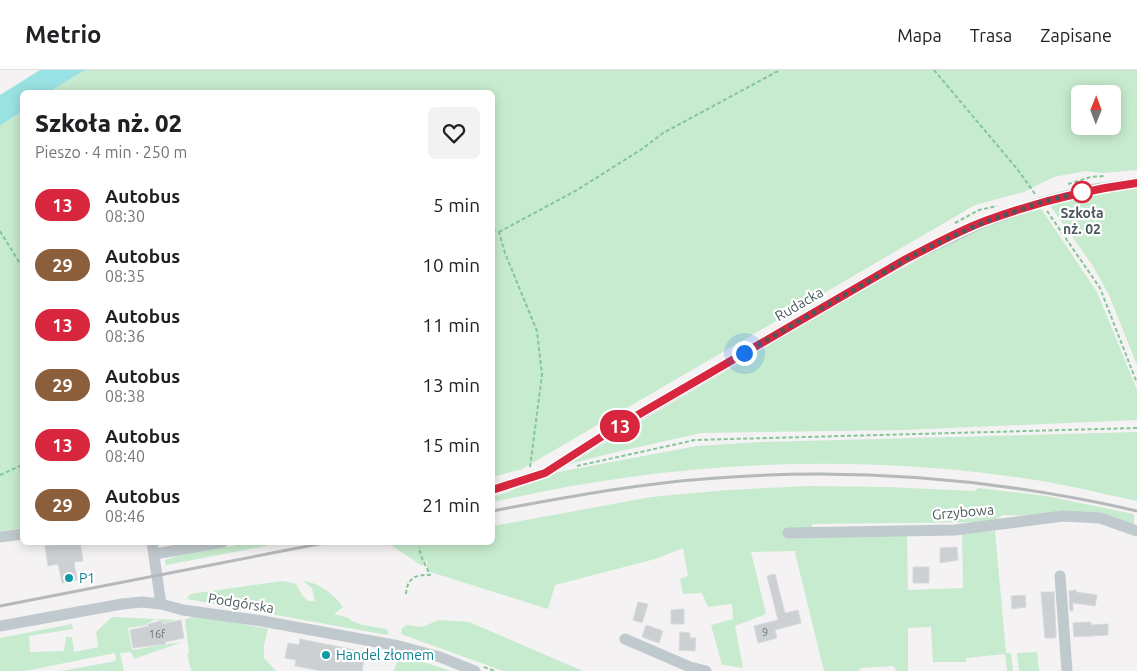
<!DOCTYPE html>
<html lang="pl">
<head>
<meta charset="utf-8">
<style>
  body { margin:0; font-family:Ubuntu,sans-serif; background:#f2f2f2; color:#202124; height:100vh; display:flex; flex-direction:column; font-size:19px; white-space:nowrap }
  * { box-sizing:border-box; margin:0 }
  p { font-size:16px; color:#757577 }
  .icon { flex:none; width:28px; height:28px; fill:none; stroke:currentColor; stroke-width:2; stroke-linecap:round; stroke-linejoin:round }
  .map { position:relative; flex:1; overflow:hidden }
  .panel { position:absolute; left:20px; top:20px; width:475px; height:455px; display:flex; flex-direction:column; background:#fff; border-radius:8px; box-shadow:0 2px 12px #0003 }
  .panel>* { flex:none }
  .badge { padding:0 10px; border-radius:16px; font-size:18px; line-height:32px }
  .needle { width:32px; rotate:1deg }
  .tools { position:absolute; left:1071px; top:15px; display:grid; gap:10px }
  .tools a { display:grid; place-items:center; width:50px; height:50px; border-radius:8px; background:#fff; box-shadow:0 2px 12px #0003; font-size:25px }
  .you { position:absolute; width:25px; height:25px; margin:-12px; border:4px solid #fff; border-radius:50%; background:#1a73e8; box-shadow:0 0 0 8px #1a73e833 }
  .map>.badge { position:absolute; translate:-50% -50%; box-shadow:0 0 0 2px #fff }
  .round { display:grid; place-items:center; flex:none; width:52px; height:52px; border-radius:8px; background:#f2f2f2 }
  .headline { display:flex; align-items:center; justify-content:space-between; height:85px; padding:0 15px }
  h1 { font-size:24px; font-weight:800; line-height:38px }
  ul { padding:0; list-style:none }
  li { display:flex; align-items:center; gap:15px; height:60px; padding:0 15px }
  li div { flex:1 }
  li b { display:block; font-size:19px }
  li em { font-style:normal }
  li .badge { min-width:55px; font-weight:700; text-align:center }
  header { display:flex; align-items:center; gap:30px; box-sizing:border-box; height:70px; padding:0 25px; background:#fff; border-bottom:1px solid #e0e0e0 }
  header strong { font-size:24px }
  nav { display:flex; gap:28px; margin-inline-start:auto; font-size:18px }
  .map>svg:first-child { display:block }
  .green { fill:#c7ebce; fill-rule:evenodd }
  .water { fill:#99e2e3 }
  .building { fill:#cdd0d3; stroke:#d7dadc }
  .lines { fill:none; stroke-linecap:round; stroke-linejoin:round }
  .path { stroke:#83c697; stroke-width:2; stroke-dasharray:4 2.5; stroke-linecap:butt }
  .minor { stroke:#c0c9cd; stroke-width:11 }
  .rail { stroke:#b5b9bb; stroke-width:3 }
  .line-casing { stroke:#fff; stroke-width:11 }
  .line { stroke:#d7263d; stroke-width:8 }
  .walk { stroke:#4c595d; stroke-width:5; stroke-dasharray:0 9 }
  .stop-dot { fill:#fff; stroke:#d7263d; stroke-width:2.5 }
  .culture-dot { fill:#0f9aa8; stroke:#fff; stroke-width:2 }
  .labels { text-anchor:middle; stroke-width:4.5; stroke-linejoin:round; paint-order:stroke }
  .number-label { font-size:11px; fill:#6c777a }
  .stop-label { font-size:14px; font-weight:bold; fill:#4c595d; stroke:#fff }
  .street-label { font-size:14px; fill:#4c595d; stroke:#fff }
  .culture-label { font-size:14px; fill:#0d838f; stroke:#fff; text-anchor:start }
</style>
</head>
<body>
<header>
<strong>Metrio</strong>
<nav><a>Mapa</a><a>Trasa</a><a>Zapisane</a></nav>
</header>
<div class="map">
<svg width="1137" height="601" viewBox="0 0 1137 601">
  <rect width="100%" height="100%" fill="#f4f2f3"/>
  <path class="green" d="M85 0H1137V100L1102 103 1085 101 1054 107 1024 122 975 135 522 399 493 407 492 22H49ZM1080 24H1112V56H1080Z
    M22 41V458L0 461V56Z
    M1137 116V295L1109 225 1093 196 1049 134 1098 121Z
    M1040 137 1097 222 1137 320V350L903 360 701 363 612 383 570 394 638 353 887 206 973 161Z
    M1137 362V431C1094 422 1051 411 1007 406 883 389 754 390 630 407 584 413 538 422 493 432V426L500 425 558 402 697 376 761 372Z
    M808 416 887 417 975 421 978 418 1046 426 1134 444V456L1041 446 1003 445 991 452 812 454 814 466H907L908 520 963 518 962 463 995 461 1006 583H1011L1013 601H1007L1005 584 966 588V592H933L931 557 908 558V601H897L893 596 860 598 859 601H824L795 483 797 481 751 482 766 544 735 556 743 598 722 595 711 555 733 549 732 534 708 537 702 523 683 524 680 509 688 506 683 478 655 489 555 515 548 539 427 501V490L422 496 388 473 492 472 493 456 651 427 727 420Z
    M248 473H281L166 495 165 492V490L180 485Z
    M283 511 296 514 302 525 308 531H315L312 518 303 511C318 512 335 525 343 537L334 544 349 548 352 551 363 555 386 559 389 562 387 565 187 529 190 524Z
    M196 545 268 559 264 575V588L276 601H191L187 583H189L185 550Z
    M112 547 177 550 163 553 162 550 158 551 157 549 151 551V552L147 553V555L128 558 132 580 182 572 134 589 131 582 120 583 124 601H62L116 591 115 583 25 601H0V568L72 554 73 559 29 566 30 582 64 581 66 567H72L74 582 98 577 96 562Z
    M439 550 469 552 583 601H503L401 564 402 558 407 555 422 557Z
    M1037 582 1039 601H1019L1017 583Z
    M399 584 451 601H394Z"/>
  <path class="water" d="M40 0H85L49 22H22V41L0 56V25Z"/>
  <path class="building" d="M70 472H80L83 491 74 492 77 510 62 513 58 494 48 496 45 476Z
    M957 477 958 490 940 493V478Z
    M913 497H929V513H913Z
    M775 504 785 543 798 540 801 553 775 560 777 568 758 573 754 556 778 550 767 506Z
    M1076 520V522L1097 525 1095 536 1073 533V541H1070L1069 521Z
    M1041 522H1054L1056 568H1045Z
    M1025 525 1026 537 1012 539 1011 526Z
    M638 532 648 534 642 553 633 550Z
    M684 539V554H671V540Z
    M181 550 184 568 165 572 166 574 133 578 130 560 149 556 148 554 157 552 162 551V554Z
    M1091 552V555L1108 554V565L1074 567 1073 553Z
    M646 555 663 561 659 573 642 567Z
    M680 562 690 563V568H696L695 581 679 580Z
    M300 569 365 582 362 601H322L295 596 296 590 285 588 288 573 299 575Z"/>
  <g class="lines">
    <path class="path" d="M934 0 1018 100 1035 124
      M1068 114 1091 107 1105 106
      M1047 141 1100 218 1137 313
      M955 153 979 140 997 136
      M492 159 499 162 505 183 537 261 542 305 530 397
      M0 161 22 197
      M499 162 577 120 642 79 663 63 780 0
      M577 396 695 370 1137 358
      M0 405 22 395
      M406 524C407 508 416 504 430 505L421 486 419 477
      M484 597 495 601"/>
    <path class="minor" d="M492 420 545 403 613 360 906 189 984 152 1042 132 1089 120 1137 113
      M788 463 955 460 1063 446 1100 448 1137 461
      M0 467 22 464
      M152 472 161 534
      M155 484 223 472
      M1060 506 1067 601
      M0 556 122 534 142 532 161 534 183 540 262 551 399 576 440 587 475 601
      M625 569 690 597 706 601"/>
    <path class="rail" d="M492 441C567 427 641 413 717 408 859 397 998 409 1137 441
      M0 536 329 472"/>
  </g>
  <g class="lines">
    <g class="line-casing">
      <path id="line" d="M492 420 545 403 612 360 906 189C932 176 958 161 985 151 1034 133 1085 120 1137 113"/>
    </g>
    <use href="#line" class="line"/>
    <path class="walk" d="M744 283 921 181 984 152 1042 132 1082 122"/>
  </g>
  <circle class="stop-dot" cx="1082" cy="122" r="10"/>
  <g class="culture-dot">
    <circle cx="69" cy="508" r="5"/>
    <circle cx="326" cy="585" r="5"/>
  </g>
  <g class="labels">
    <g class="number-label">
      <text x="765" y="566">9</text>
      <text x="157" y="568">16f</text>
    </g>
    <g class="stop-label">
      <text x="1082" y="148">Szkoła<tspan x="1082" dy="16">nż. 02</tspan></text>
    </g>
    <g class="street-label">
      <text transform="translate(799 234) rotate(-30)" y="5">Rudacka</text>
      <text transform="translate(963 442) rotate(-5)" y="5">Grzybowa</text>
      <text transform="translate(241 533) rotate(9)" y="5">Podgórska</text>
    </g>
    <g class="culture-label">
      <text x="79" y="513">P1</text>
      <text x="336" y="590">Handel złomem</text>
    </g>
  </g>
</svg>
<div class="tools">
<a><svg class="needle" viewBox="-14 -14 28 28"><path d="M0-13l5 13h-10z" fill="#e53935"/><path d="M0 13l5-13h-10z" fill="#757577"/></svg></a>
</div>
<div class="you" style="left:744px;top:283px"></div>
<b class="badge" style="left:620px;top:356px;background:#d7263d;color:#fff">13</b>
<section class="panel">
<div class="headline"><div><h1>Szkoła nż. 02</h1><p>Pieszo · 4 min · 250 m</p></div><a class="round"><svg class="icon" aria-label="heart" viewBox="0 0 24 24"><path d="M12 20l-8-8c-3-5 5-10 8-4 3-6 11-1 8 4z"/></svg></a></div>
<ul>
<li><span class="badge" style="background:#d7263d;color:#fff">13</span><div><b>Autobus</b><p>08:30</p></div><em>5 min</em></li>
<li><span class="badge" style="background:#8b5e3c;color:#fff">29</span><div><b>Autobus</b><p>08:35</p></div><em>10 min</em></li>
<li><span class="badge" style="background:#d7263d;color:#fff">13</span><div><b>Autobus</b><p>08:36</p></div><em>11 min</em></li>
<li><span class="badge" style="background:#8b5e3c;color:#fff">29</span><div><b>Autobus</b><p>08:38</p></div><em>13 min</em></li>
<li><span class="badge" style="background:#d7263d;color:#fff">13</span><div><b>Autobus</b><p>08:40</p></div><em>15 min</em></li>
<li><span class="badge" style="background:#8b5e3c;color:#fff">29</span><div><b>Autobus</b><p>08:46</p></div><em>21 min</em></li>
</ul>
</section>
</div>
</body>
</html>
